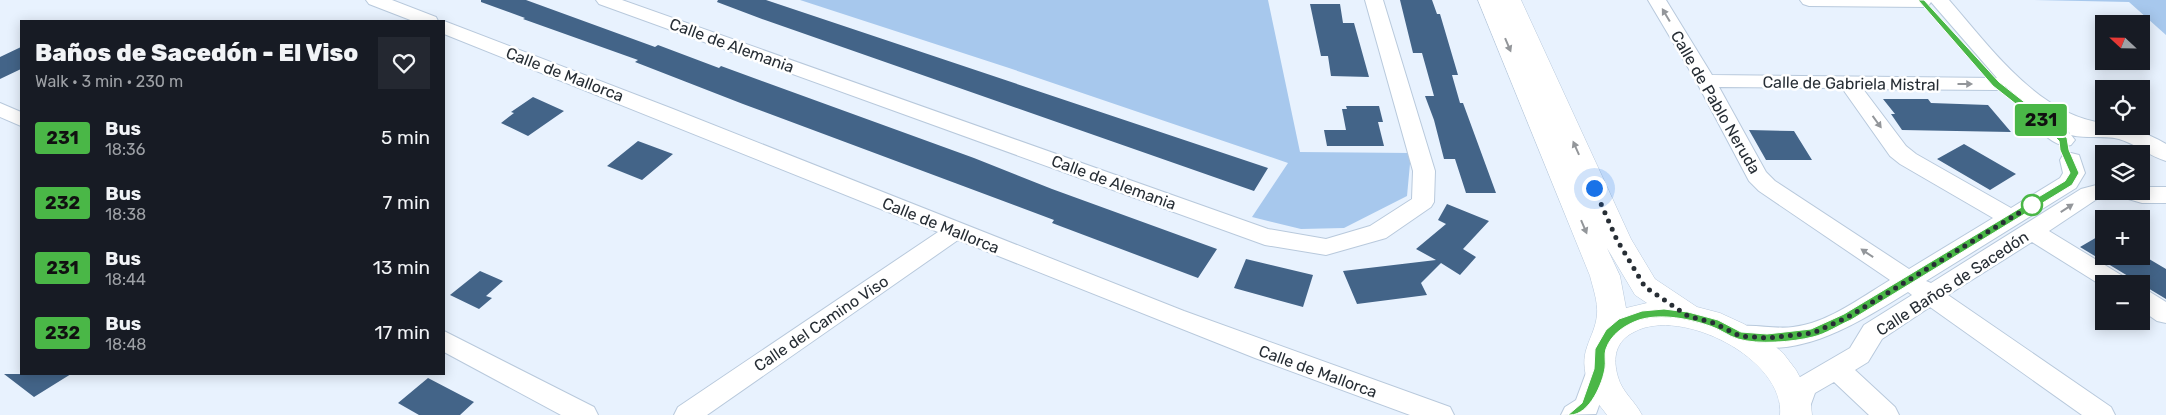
<!DOCTYPE html>
<html lang="en">
<head>
<meta charset="utf-8">
<style>
  body { margin:0; font-family:Rubik,sans-serif; background:#242831; color:#f1f3f6; height:100vh; display:flex; flex-direction:column; font-size:19px; white-space:nowrap }
  * { box-sizing:border-box; margin:0 }
  p { font-size:16px; color:#9ea1a6 }
  .icon { flex:none; width:28px; height:28px; fill:none; stroke:currentColor; stroke-width:2; stroke-linecap:round; stroke-linejoin:round }
  .map { position:relative; flex:1; overflow:hidden }
  .side { position:absolute; left:20px; top:20px; width:425px; height:355px; display:flex; flex-direction:column; background:#171b24; border-radius:0px; box-shadow:0 2px 12px #0003 }
  .side>* { flex:none }
  .badge { padding:0 10px; border-radius:4px; font-size:18px; line-height:32px }
  .needle { width:32px; rotate:292deg }
  .fabs { position:absolute; left:2095px; top:15px; display:grid; gap:10px }
  .fabs a { display:grid; place-items:center; width:55px; height:55px; border-radius:0px; background:#171b24; box-shadow:0 2px 12px #0003; font-size:25px }
  .you { position:absolute; width:25px; height:25px; margin:-12px; border:4px solid #fff; border-radius:50%; background:#1a73e8; box-shadow:0 0 0 8px #1a73e833 }
  .map>.badge { position:absolute; translate:-50% -50%; box-shadow:0 0 0 2px #fff }
  .round { display:grid; place-items:center; flex:none; width:52px; height:52px; border-radius:0px; background:#242831 }
  .summary { display:flex; align-items:center; justify-content:space-between; height:85px; padding:0 15px }
  h1 { font-size:24px; font-weight:800; line-height:38px }
  ul { padding:0; list-style:none }
  li { display:flex; align-items:center; gap:15px; height:65px; padding:0 15px }
  li div { flex:1 }
  li b { display:block; font-size:19px }
  li em { font-style:normal }
  li .badge { min-width:55px; font-weight:700; text-align:center }
  .map>svg:first-child { display:block }
  .green { fill:#a7c8ed }
  .building { fill:#436488 }
  .lines { fill:none; stroke-linecap:round; stroke-linejoin:round }
  .minor-casing { stroke:#b8c9dc; stroke-width:2 }
  .major-casing { stroke:#b8c9dc; stroke-width:1 }
  .minor { fill:#fff; fill-rule:evenodd }
  .major { fill:#fff; fill-rule:evenodd }
  .oneway { fill:#93969a }
  .line { fill:#4ab747; stroke:#fff }
  .walk { stroke:#272e35; stroke-width:5; stroke-dasharray:0 9 }
  .stop-dot { fill:#fff; stroke:#4ab747; stroke-width:2.5 }
  .labels { text-anchor:middle; stroke-width:5; stroke-linejoin:round; paint-order:stroke }
  .street-label { font-size:16px; fill:#272e35; stroke:#fff }
</style>
</head>
<body>
<div class="map">
<svg width="2166" height="415" viewBox="0 0 2166 415">
  <rect width="100%" height="100%" fill="#e8f2fe"/>
  <path class="green" d="M800 0H1268L1300 152 1411 153 1407 196 1344 228 1301 229 1252 217 1288 163 1009 68Z
    M2034 0H2166V35L2129 2Z"/>
  <path class="building" d="M481 0H526L655 47 658 45 719 68 721 66 974 158 1052 189 1217 249 1198 278 1052 223 1054 220 743 104 635 62 638 60 523 19 525 18 481 2Z
    M718 0H766L1268 168 1254 191 765 20 717 2Z
    M1400 0H1432L1437 14H1440L1458 75H1452L1460 103H1463L1496 193H1466L1455 159H1444L1434 120 1425 96H1434L1422 53H1413Z
    M1310 4H1340L1343 23H1354L1369 77 1331 76 1328 56H1321Z
    M21 47V69L0 79V57Z
    M533 97 564 111 528 136 501 123 514 113 511 112Z
    M1883 99H1928L1931 103 1988 105 2011 132 1902 130 1891 114H1895Z
    M1346 106H1379L1383 122H1378L1384 146H1327L1324 130H1346L1342 109H1347Z
    M1749 130 1794 131 1812 160H1766Z
    M638 141 673 154 642 180 607 166Z
    M1964 144 2016 174 1990 190 1937 159Z
    M1447 204 1489 221 1463 249 1476 257 1460 275 1441 263 1421 283 1427 295 1357 304 1343 271 1436 260 1416 249 1446 224 1438 220Z
    M2104 233V256H2144L2166 269V299L2080 247Z
    M1246 259 1313 275 1303 307 1234 288Z
    M480 271 503 281 486 296 492 298 479 309 450 295Z
    M4 374H71L34 397Z
    M428 378 474 402 460 415H419L398 403Z"/>
  <g class="lines">
    <g class="minor-casing">
      <path id="minor" d="M366 0H392L436 17 438 21H413L369 4Z
        M596 0H622L1268 229 1326 239 1370 226 1412 199 1413 171 1365 0H1383L1435 171 1434 202 1431 207 1386 238 1326 255 1265 245 599 4Z
        M1648 0H1666L1712 75 1997 78 1931 2 1929 5 1923 7 1809 6 1803 4 1800 0H1949C1989 46 2039 116 2104 123V126C2127 126 2146 132 2166 144V161C2149 156 2136 144 2119 139 2103 135 2086 139 2071 135L2075 140 2071 145C2054 149 2040 129 2027 120L2024 115 2027 110 2032 109 2005 86 2003 88 1996 90 1863 89 1906 146 1916 154 2011 208 2060 178 2063 173 2060 160 2063 155 2071 153 2079 155 2085 173 2076 188 1926 281 1931 283 2081 189 2104 183V191H2114L2112 195 2097 199 2049 231 2126 278 2130 284H2104V287L2032 242 1948 295 2111 407 2115 415H2082L1930 307 1882 339 1868 362 1855 370 1895 407 1899 415H1869L1834 382 1815 393 1807 415H1785L1783 411 1795 380 1850 348 1864 325 1912 295 1908 292C1854 325 1797 363 1731 342L1727 335 1731 328C1750 322 1773 330 1793 327 1828 323 1860 298 1890 280L1759 191 1749 181 1696 81ZM1719 87 1842 88 1890 156 1900 164 1993 218 1909 269 1775 181 1766 172ZM2060 125 2069 128 2068 130 2070 134Z
        M444 21 673 109 1184 311 1450 407 1454 415H1410L1255 358 958 240 707 415H674L678 407 938 232 444 34Z
        M0 103 21 112V126L0 117Z
        M2141 187H2166V203H2142L2118 196 2115 191H2141Z
        M2141 289 2150 292 2166 302V323L2157 321 2141 310Z
        M444 331 594 407 598 415H561L444 352Z
        M1599 359 1608 362 1612 369 1596 414 1561 415 1565 407 1576 400 1590 362Z"/>
    </g>
    <g class="major-casing">
      <path id="major" d="M1478 0H1521L1631 239 1655 279 1697 307 1720 313 1744 324 1765 338 1783 353 1796 370 1810 396 1812 415H1780C1785 359 1681 306 1634 332 1616 341 1612 357 1618 377 1622 392 1635 401 1642 415H1607L1604 411C1590 394 1579 369 1587 347 1591 335 1596 327 1597 314 1598 302 1593 288 1590 276ZM1607 248 1635 295 1647 303 1626 308 1620 276Z"/>
    </g>
    <use href="#minor" class="minor"/>
    <use href="#major" class="major"/>
  </g>
  <defs><path id="oneway-solid" d="M-6-.8H1V-3.2L6.5 0L1 3.2V.8H-6Z" transform="scale(1.25)"/></defs>
  <g class="oneway">
    <use href="#oneway-solid" transform="translate(1666 15) rotate(-121)"/>
    <use href="#oneway-solid" transform="translate(1508 45) rotate(67)"/>
    <use href="#oneway-solid" transform="translate(1965 84)"/>
    <use href="#oneway-solid" transform="translate(1877 122) rotate(54)"/>
    <use href="#oneway-solid" transform="translate(1576 148) rotate(-114)"/>
    <use href="#oneway-solid" transform="translate(2067 208) rotate(-33)"/>
    <use href="#oneway-solid" transform="translate(1584 227) rotate(67)"/>
    <use href="#oneway-solid" transform="translate(1867 253) rotate(-146)"/>
  </g>
  <path class="line" d="M1918 0H1924L1999 82 2051 123 2067 138 2069 150 2079 173 2072 185 1851 320C1839 325 1826 334 1813 337 1793 342 1758 345 1738 339 1728 336 1720 329 1710 326 1690 319 1661 313 1639 320 1625 325 1611 334 1606 349 1604 354 1606 362 1605 368 1603 382 1590 415 1570 415H1568L1582 403 1594 369 1595 349 1606 330 1619 319 1642 311 1664 309 1688 312 1718 320 1741 332 1767 334 1811 329 1844 314 2065 181 2070 173 2060 150 2059 141 2045 127 1993 86Z"/>
  <g class="lines">
    <path class="walk" d="M1594 188 1617 240 1645 287 1688 316 1714 323 1740 336 1767 338 1813 333 1848 317 2032 205"/>
  </g>
  <circle class="stop-dot" cx="2032" cy="205" r="10"/>
  <g class="labels">
    <g class="street-label">
      <text transform="translate(732 45) rotate(20)" y="6">Calle de Alemania</text>
      <text transform="translate(565 74) rotate(21)" y="6">Calle de Mallorca</text>
      <text transform="translate(1851 83) rotate(1)" y="6">Calle de Gabriela Mistral</text>
      <text transform="translate(1716 102) rotate(60)" y="6">Calle de Pablo Neruda</text>
      <text transform="translate(1114 182) rotate(20)" y="6">Calle de Alemania</text>
      <text transform="translate(941 225) rotate(22)" y="6">Calle de Mallorca</text>
      <text transform="translate(1952 283) rotate(-33)" y="6">Calle Baños de Sacedón</text>
      <text transform="translate(821 323) rotate(-34)" y="6">Calle del Camino Viso</text>
      <text transform="translate(1318 371) rotate(20)" y="6">Calle de Mallorca</text>
    </g>
  </g>
</svg>
<div class="fabs">
<a><svg class="needle" viewBox="-14 -14 28 28"><path d="M0-13l5 13h-10z" fill="#e53935"/><path d="M0 13l5-13h-10z" fill="#9ea1a6"/></svg></a>
<a><svg class="icon" aria-label="locate" viewBox="0 0 24 24"><circle cx="12" cy="12" r="6"/><path d="M12 2v4M12 18v4M2 12h4M18 12h4"/></svg></a>
<a><svg class="icon" aria-label="layers" viewBox="0 0 24 24"><path d="M12 4l9 5-9 5-9-5zM3 14l9 5 9-5"/></svg></a>
<a>+</a>
<a>−</a>
</div>
<div class="you" style="left:1594px;top:188px"></div>
<b class="badge" style="left:2041px;top:120px;background:#4ab747;color:#111">231</b>
<section class="side">
<div class="summary"><div><h1>Baños de Sacedón - El Viso</h1><p>Walk · 3 min · 230 m</p></div><a class="round"><svg class="icon" aria-label="heart" viewBox="0 0 24 24"><path d="M12 20l-8-8c-3-5 5-10 8-4 3-6 11-1 8 4z"/></svg></a></div>
<ul>
<li><span class="badge" style="background:#4ab747;color:#111">231</span><div><b>Bus</b><p>18:36</p></div><em>5 min</em></li>
<li><span class="badge" style="background:#4ab747;color:#111">232</span><div><b>Bus</b><p>18:38</p></div><em>7 min</em></li>
<li><span class="badge" style="background:#4ab747;color:#111">231</span><div><b>Bus</b><p>18:44</p></div><em>13 min</em></li>
<li><span class="badge" style="background:#4ab747;color:#111">232</span><div><b>Bus</b><p>18:48</p></div><em>17 min</em></li>
</ul>
</section>
</div>
</body>
</html>
